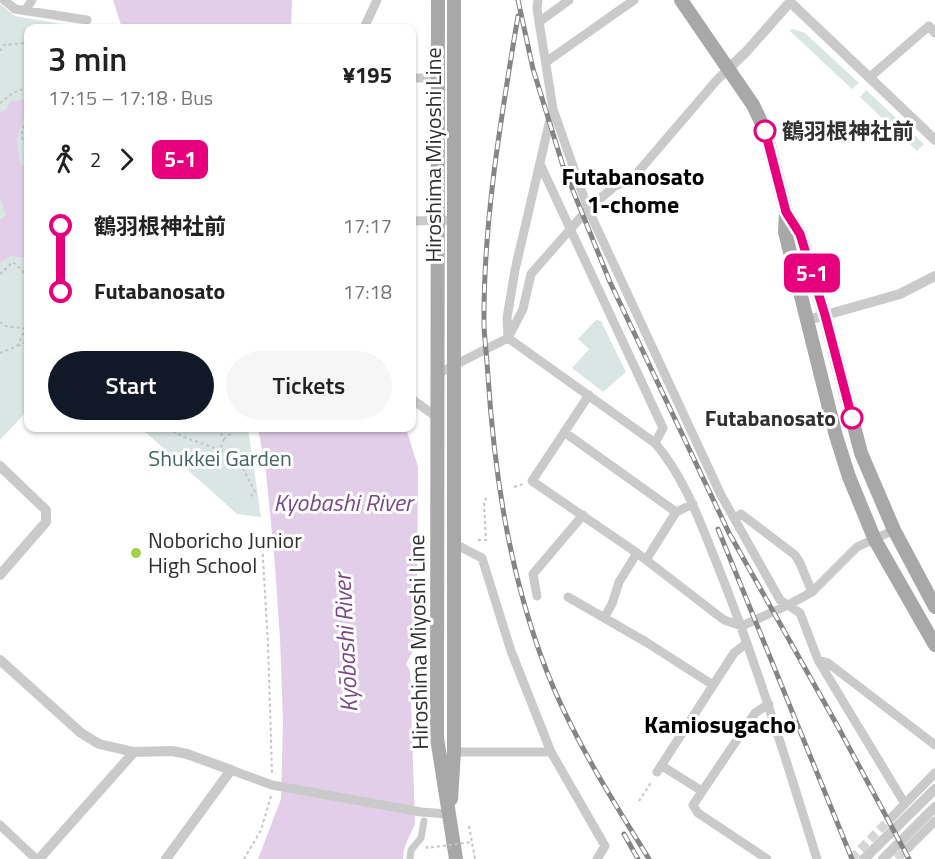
<!DOCTYPE html>
<html lang="en">
<head>
<meta charset="utf-8">
<style>
  body { margin:0; font-family:"Titillium Web","Noto Sans JP",sans-serif; background:#f6f6f6; color:#222; height:100vh; display:flex; flex-direction:column; font-size:22px; white-space:nowrap }
  * { box-sizing:border-box; margin:0 }
  p { font-size:20px; color:#767676 }
  .icon { flex:none; width:33px; height:33px; fill:none; stroke:currentColor; stroke-width:2; stroke-linecap:round; stroke-linejoin:round }
  .map { position:relative; flex:1; overflow:hidden }
  .drawer { position:absolute; left:24px; top:24px; width:392px; height:408px; display:flex; flex-direction:column; background:#fff; border-radius:12px; box-shadow:0 2px 4px #0004 }
  .drawer>* { flex:none }
  .badge { padding:0 12px; border-radius:9px; font-size:21px; line-height:39px }
  .map>.badge { position:absolute; translate:-50% -50%; box-shadow:0 0 0 3px #fff }
  .legs { display:flex; align-items:center; gap:9px; height:66px; padding:0 24px; font-size:20px }
  .legs p { margin-inline-start:auto }
  .head { display:flex; align-items:center; justify-content:space-between; height:102px; padding:0 24px }
  h1 { font-size:33px; font-weight:600; line-height:45px }
  .action { display:flex; gap:12px; margin-top:auto; padding:12px 24px }
  .action a { flex:1; height:69px; border-radius:36px; background:#111827; color:#fff; font-size:24px; font-weight:600; line-height:69px; text-align:center }
  .action a+a { background:#f6f6f6; color:#222 }
  ul { padding:0 24px; list-style:none }
  li { display:flex; align-items:center; gap:21px; height:66px; font-size:22px }
  li i { display:grid; place-items:center; width:9px; height:100%; margin:0 8px; background:currentColor }
  li i::after { content:''; width:15px; height:15px; margin:-8px; border:4px solid; border-radius:50%; background:#fff }
  li p { margin-inline-start:auto }
  li:first-child i { background:linear-gradient(#0000 50%,currentColor 0) }
  li:last-child i { background:linear-gradient(currentColor 50%,#0000 0) }
  .map>svg:first-child { display:block }
  .green { fill:#d9e6e4 }
  .water { fill:#e2cee8 }
  .lines { fill:none; stroke-linecap:round; stroke-linejoin:round }
  .minor-tunnel { stroke:#d6d6d6; stroke-width:9; stroke-dasharray:9 4.5; stroke-linecap:butt }
  .path { stroke:#c4c4c4; stroke-width:2; stroke-dasharray:3 3; stroke-linecap:butt }
  .pedestrian { stroke:#cacaca; stroke-width:7 }
  .minor { stroke:#cacaca; stroke-width:9 }
  .tertiary { stroke:#cacaca; stroke-width:10 }
  .primary { stroke:#a8a8a8; stroke-width:14 }
  .rail-casing { stroke:#858585; stroke-width:5 }
  .rail { stroke:#fff; stroke-width:3; stroke-dasharray:9; stroke-linecap:butt }
  .path-bridge { stroke:#c4c4c4; stroke-width:2; stroke-dasharray:3 3; stroke-linecap:butt }
  .line-1-casing { stroke:#fff; stroke-width:14 }
  .line-1 { stroke:#e6007e; stroke-width:9 }
  .stop-1-dot { fill:#fff; stroke:#e6007e; stroke-width:3 }
  .poi-dot { fill:#a4cf49; stroke:#fff; stroke-width:2 }
  .labels { text-anchor:middle; stroke-width:6; stroke-linejoin:round; paint-order:stroke }
  .stop-label { font-size:22px; font-weight:bold; fill:#303030; stroke:#fff; text-anchor:start }
  .street-label { font-size:22px; fill:#303030; stroke:#fff }
  .park-label { font-size:22px; fill:#426663; stroke:#fff }
  .poi-label { font-size:22px; fill:#303030; stroke:#fff; text-anchor:start }
  .neighbourhood-label { font-size:24px; font-weight:bold; fill:#000; stroke:#fff }
  .water-label { font-size:24px; font-style:italic; fill:#7a4888; stroke:#fff }
</style>
</head>
<body>
<div class="map">
<svg width="935" height="859" viewBox="0 0 935 859">
  <rect width="100%" height="100%" fill="#fff"/>
  <path class="green" d="M0 4 15 16 84 28H28V410L0 440Z
    M792 29 805 33 859 83 852 89 790 31Z
    M866 90 924 144 917 151 860 97Z
    M596 320 601 321 626 372 603 392 572 368 589 349 578 339Z
    M141 428H248L261 517 237 514Z"/>
  <path class="water" d="M113 0H292L291 28H122Z
    M28 95V104L17 138 20 164 28 167V258L10 256 0 263V220L6 215 0 197V112L5 111 11 101 21 100Z
    M258 428H406L418 467 417 629 414 649 406 664 410 671 415 824C410 836 403 846 403 859H258L281 799 283 721 280 638 274 553 266 473Z"/>
  <g class="lines">
    <path class="minor-tunnel" d="M851 859 893 816
      M897 859 909 847"/>
    <path class="path" d="M0 51 4 45 28 43
      M0 103 13 93 28 87
      M28 114C23 126 17 137 28 147
      M0 274 13 262 28 276
      M0 322 6 326 28 329
      M18 346 25 342 28 343
      M0 353 17 346 26 328
      M168 428 184 437 220 450
      M218 428 224 439 230 434 233 428
      M224 439 220 450 238 459 255 492 249 498
      M514 487 523 484
      M478 540H486L484 503 487 496
      M262 542 268 644 272 773
      M639 801 652 781
      M469 826 475 859
      M244 859 261 830 271 796"/>
    <path class="pedestrian" d="M410 859 411 850 421 838 424 821"/>
    <path class="minor" d="M4 0 15 9 87 20
      M538 0 537 9 553 109 588 209 721 495 780 600 800 613 818 660 905 804
      M25 11 32 0
      M539 22 569 0
      M364 28 377 0
      M546 62 634 0
      M870 77 929 26 935 33
      M411 78H439
      M552 111 515 270 507 318 508 338 655 443C685 478 700 522 717 564 756 661 786 760 817 859
      M540 164 663 428 655 443
      M411 221 455 220
      M437 374 508 338 523 309 531 274 588 209 615 186 632 179 716 81 729 68
      M589 395 532 481 637 553 724 620 742 626 788 605 812 592 857 547 894 530
      M411 396 413 400 438 418
      M564 432 676 512
      M735 518 741 514 795 555 800 563 812 592
      M455 544 482 558 511 651 551 752 605 846 597 859
      M646 560 676 512 693 504
      M537 596 533 574 583 515
      M568 597 646 642 713 685
      M604 618 612 604 619 582 637 553
      M818 660 828 663 935 745
      M454 752H551
      M662 766 702 791
      M231 770 272 785 421 812 448 814
      M657 772 734 653 747 643
      M893 816 935 773
      M0 825 36 859
      M909 847 935 821
      M767 859 698 813 693 805 755 713 769 704"/>
    <path class="tertiary" d="M729 68 746 52 790 2 935 140
      M808 320 900 294 935 276
      M0 466 46 510V522L0 575
      M0 660 81 733 99 744 134 752 172 751 187 754 231 770 166 859
      M39 859 134 752
      M864 859 935 789
      M883 859 935 807"/>
    <path class="primary" d="M438 0 437 738 456 859
      M681 0 753 105 765 130 786 212 785 232 836 436 849 477 875 540 935 645
      M786 212 800 234 825 315 861 453 894 530 935 607
      M451 799 454 752V0"/>
    <g class="rail-casing">
      <path id="rail" d="M518 0 533 69 563 166 610 282 729 533 837 725 909 859
        M518 16C501 118 483 222 484 326 485 343 487 360 488 376 495 483 512 590 554 689 580 749 615 804 649 859
        M718 529 852 859
        M624 834 638 859"/>
    </g>
    <use href="#rail" class="rail"/>
    <path class="path-bridge" d="M427 846V848L472 842"/>
  </g>
  <g class="lines">
    <g class="line-1-casing">
      <path id="line-1" d="M765 131 786 212 800 234 825 315 852 418"/>
    </g>
    <use href="#line-1" class="line-1"/>
  </g>
  <g class="stop-1-dot">
    <circle cx="765" cy="131" r="10"/>
    <circle cx="852" cy="418" r="10"/>
  </g>
  <circle class="poi-dot" cx="136" cy="553" r="6"/>
  <g class="labels">
    <g class="stop-label">
      <text x="782" y="139">鶴羽根神社前</text>
      <text x="836" y="426" text-anchor="end">Futabanosato</text>
    </g>
    <g class="street-label">
      <text transform="translate(433 155) rotate(-90)" y="8">Hiroshima Miyoshi Line</text>
      <text transform="translate(418 642) rotate(-91)" y="8">Hiroshima Miyoshi Line</text>
    </g>
    <g class="park-label">
      <text x="220" y="466">Shukkei Garden</text>
    </g>
    <g class="poi-label">
      <text x="148" y="548">Noboricho Junior<tspan x="148" dy="25">High School</tspan></text>
    </g>
    <g class="neighbourhood-label">
      <text x="633" y="185">Futabanosato<tspan x="633" dy="28">1-chome</tspan></text>
      <text x="720" y="733">Kamiosugacho</text>
    </g>
    <g class="water-label">
      <text x="343" y="511">Kyobashi River</text>
      <text transform="translate(346 643) rotate(-93)" y="8">Kyōbashi River</text>
    </g>
  </g>
</svg>
<b class="badge" style="left:812px;top:273px;background:#e6007e;color:#fff">5-1</b>
<section class="drawer">
<div class="head"><div><h1>3 min</h1><p>17:15 – 17:18 · Bus</p></div><b>¥195</b></div>
<div class="legs"><svg class="icon" aria-label="walk" viewBox="0 0 24 24"><circle cx="13" cy="4" r="2"/><path d="M13 8l-2 6 4 7M11 14l-3 7M7 12l3-4h3l4 4"/></svg>2<svg class="icon" aria-label="forward" viewBox="0 0 24 24"><path d="M9 5l7 7-7 7"/></svg><b class="badge" style="background:#e6007e;color:#fff">5-1</b></div>
<ul>
<li><i style="color:#e6007e"></i><b>鶴羽根神社前</b><p>17:17</p></li>
<li><i style="color:#e6007e"></i><b>Futabanosato</b><p>17:18</p></li>
</ul>
<div class="action"><a>Start</a><a>Tickets</a></div>
</section>
</div>
</body>
</html>
